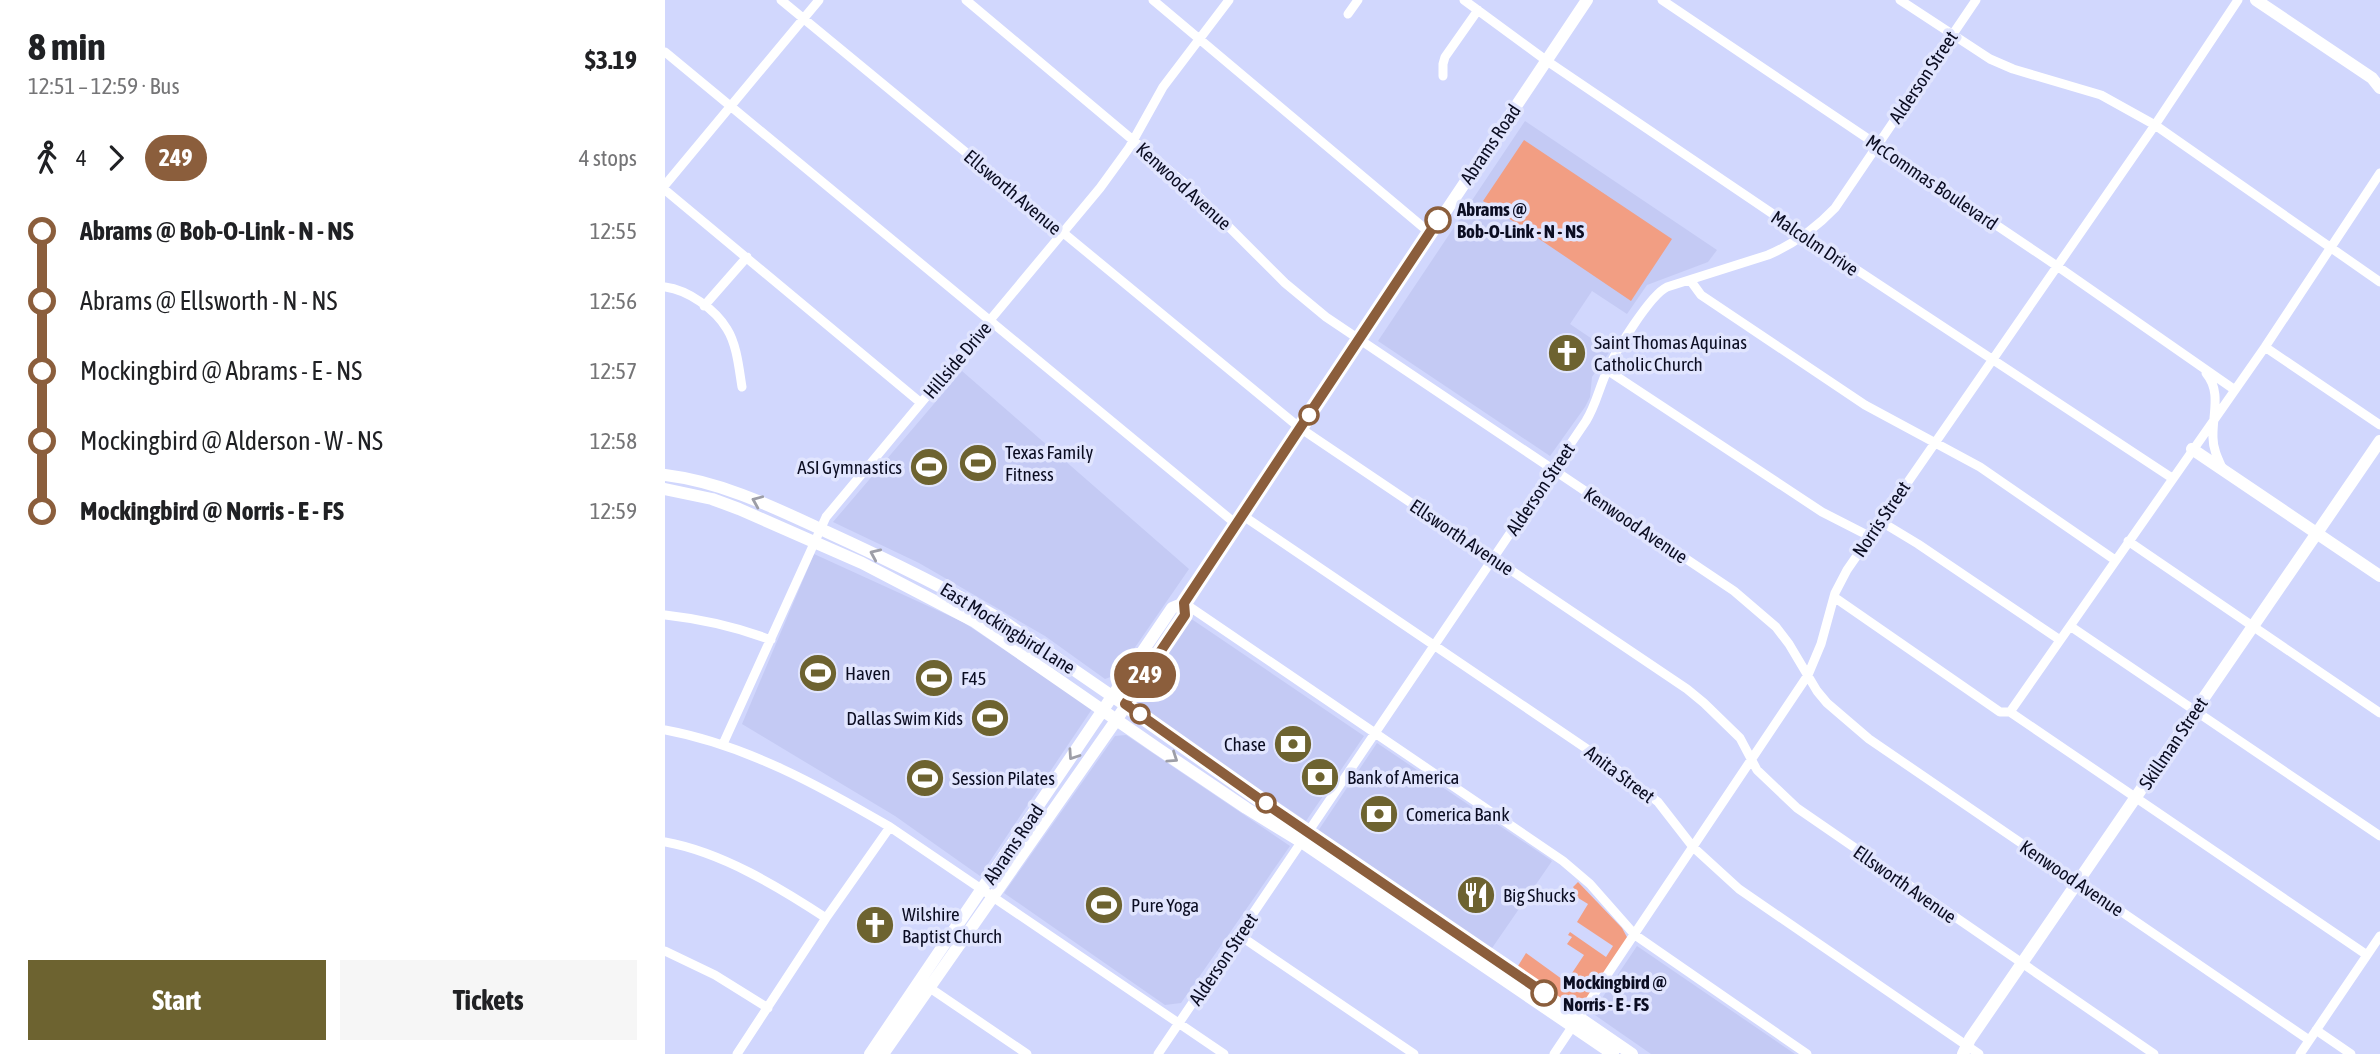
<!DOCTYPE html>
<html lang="en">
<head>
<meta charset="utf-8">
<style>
  body { margin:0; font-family:"Asap Condensed",sans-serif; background:#f6f6f6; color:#202124; height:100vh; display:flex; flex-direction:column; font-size:26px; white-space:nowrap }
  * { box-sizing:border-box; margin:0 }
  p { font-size:23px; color:#757577 }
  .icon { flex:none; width:38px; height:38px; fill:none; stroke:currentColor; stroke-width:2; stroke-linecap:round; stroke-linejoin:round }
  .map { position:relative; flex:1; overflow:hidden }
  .panel { display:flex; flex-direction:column; background:#fff; width:665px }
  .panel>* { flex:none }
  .badge { padding:0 14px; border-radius:23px; font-size:24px; line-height:46px }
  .map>.badge { position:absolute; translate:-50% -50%; box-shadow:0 0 0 4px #fff }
  .legs { display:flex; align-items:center; gap:10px; height:77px; padding:0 28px; font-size:23px }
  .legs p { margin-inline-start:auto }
  .headline { display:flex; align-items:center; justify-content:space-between; height:119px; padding:0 28px }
  h1 { font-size:38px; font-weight:700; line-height:52px }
  .cta { display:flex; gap:14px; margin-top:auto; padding:14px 28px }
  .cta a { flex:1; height:80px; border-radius:0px; background:#6d6330; color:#fff; font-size:28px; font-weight:700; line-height:80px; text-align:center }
  .cta a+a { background:#f6f6f6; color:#202124 }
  ul { padding:0 28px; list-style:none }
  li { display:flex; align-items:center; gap:24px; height:70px; font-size:26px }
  li i { display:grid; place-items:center; width:10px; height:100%; margin:0 9px; background:currentColor }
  li i::after { content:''; width:18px; height:18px; margin:-9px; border:5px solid; border-radius:50%; background:#fff }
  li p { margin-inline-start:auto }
  li:first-child i { background:linear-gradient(#0000 50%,currentColor 0) }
  li:last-child i { background:linear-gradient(currentColor 50%,#0000 0) }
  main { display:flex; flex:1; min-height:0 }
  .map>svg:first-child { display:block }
  .built { fill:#c4caf4 }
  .green { fill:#f29e83 }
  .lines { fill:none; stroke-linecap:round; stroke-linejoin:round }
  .street { stroke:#fff; stroke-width:9 }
  .secondary { stroke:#fff; stroke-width:12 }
  .oneway { stroke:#9d9ea7 }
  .line-1-casing { stroke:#fff; stroke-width:16 }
  .line-1 { stroke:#8b5e3c; stroke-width:10 }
  .stop-1-dot { fill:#fff; stroke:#8b5e3c; stroke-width:3.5 }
  .labels { text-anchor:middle; stroke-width:7; stroke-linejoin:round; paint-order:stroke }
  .street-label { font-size:19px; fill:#0b0d22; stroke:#e1e5fe }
  .stop-label { font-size:19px; font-weight:bold; fill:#0b0d22; stroke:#e1e5fe; text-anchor:start }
  .poi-label { font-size:19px; fill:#0b0d22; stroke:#e1e5fe; text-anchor:start }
</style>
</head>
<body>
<main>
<section class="panel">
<div class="headline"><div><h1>8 min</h1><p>12:51 – 12:59 · Bus</p></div><b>$3.19</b></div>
<div class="legs"><svg class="icon" aria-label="walk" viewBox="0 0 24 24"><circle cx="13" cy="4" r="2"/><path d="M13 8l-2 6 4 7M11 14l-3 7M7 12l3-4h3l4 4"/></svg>4<svg class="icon" aria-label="forward" viewBox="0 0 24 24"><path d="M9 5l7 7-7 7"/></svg><b class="badge" style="background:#8b5e3c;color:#fff">249</b><p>4 stops</p></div>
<ul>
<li><i style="color:#8b5e3c"></i><b>Abrams @ Bob-O-Link - N - NS</b><p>12:55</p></li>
<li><i style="color:#8b5e3c"></i><span>Abrams @ Ellsworth - N - NS</span><p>12:56</p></li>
<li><i style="color:#8b5e3c"></i><span>Mockingbird @ Abrams - E - NS</span><p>12:57</p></li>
<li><i style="color:#8b5e3c"></i><span>Mockingbird @ Alderson - W - NS</span><p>12:58</p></li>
<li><i style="color:#8b5e3c"></i><b>Mockingbird @ Norris - E - FS</b><p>12:59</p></li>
</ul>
<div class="cta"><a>Start</a><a>Tickets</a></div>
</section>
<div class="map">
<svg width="1715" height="1054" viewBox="0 0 1715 1054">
  <rect width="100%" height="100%" fill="#d1d7fd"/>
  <path class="built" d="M860 121 1052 250 1043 262 982 285 962 314 927 291 905 324 945 351 927 377 925 397 920 407 885 456 713 341Z
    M297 371 524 569 451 675 440 679 380 636 254 563 168 522Z
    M149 554 298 622 427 709 315 876 230 816 77 724Z
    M525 618 699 736 641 821 467 703Z
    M461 735 625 846 516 1003 500 1005 339 893 450 736Z
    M712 743 887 861 825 951 653 831Z
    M972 946 1130 1054H986L927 1013Z"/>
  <path class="green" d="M859 140 1007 239 966 301 818 201Z
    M913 882 957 928 963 939 915 1008 911 1009 854 971 853 966 861 953 901 982 919 955 902 944 907 937 903 935 905 932 941 957 948 946 912 922 923 904 910 896 912 893 908 887Z"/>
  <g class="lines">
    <path class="street" d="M116 0 635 428 1022 689 1039 703 1075 738 1092 770 1132 808 1489 1054
      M301 0 525 188 620 283 661 317 1069 591 1111 627 1124 644 1152 691 1162 703 1204 739 1644 1040
      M488 0 765 233
      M799 0 882 61 1139 235 1507 478
      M997 0 1392 266 1570 390
      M1235 0 1325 59 1348 69 1436 95 1490 125 1715 282
      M683 14 693 0
      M0 52 571 524
      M778 76V64L780 57 813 10
      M0 185 154 0
      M0 190 256 403
      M1025 280 1036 295 1200 405 1315 467 1450 560
      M0 287C23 290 50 309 62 329 72 345 74 369 77 387
      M39 306 82 257
      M1600 347 1715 425
      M942 370 1157 512 1204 536
      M1541 373C1557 392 1547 415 1548 438 1548 449 1553 459 1558 470
      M577 515 950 768 993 802 1028 847 1074 889 1314 1054
      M1215 521 1253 544 1395 640
      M1463 541 1715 713
      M1169 597 1335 712H1345L1702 955
      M519 603 898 861 925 884 970 935 1142 1054
      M0 615C36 619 72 627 106 640
      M1405 626 1715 836
      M1345 712 1600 347 1715 173
      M0 730C81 745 155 786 225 827L559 1054
      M58 744 161 517 435 188 464 148 498 87 564 0
      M0 842C56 852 114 887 161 918
      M574 935 749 1054
      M0 951 50 975 103 1008
      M262 986 362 1054
      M1651 1030 1686 1054
      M72 1054 161 918 225 827
      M493 1054 921 421C931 405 934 388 942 371 950 352 985 295 1002 287L1103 255C1129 244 1151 228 1170 208L1311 0
      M889 1054 1143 675 1156 644 1170 593 1182 570 1490 125 1573 0
      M1635 1054 1715 936"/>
    <path class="secondary" d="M1591 0 1707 78 1715 88
      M1527 449 1715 576
      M0 475C58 482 110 508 162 532 221 559 279 587 335 619L967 1054
      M0 489 47 499 74 509 197 563 310 622 492 748 581 808 638 843 948 1054
      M205 1054 507 608 519 603 922 0
      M218 1054 452 719 520 616 519 603
      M1298 1054 1305 1039 1715 441"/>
  </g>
  <defs><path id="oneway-chevron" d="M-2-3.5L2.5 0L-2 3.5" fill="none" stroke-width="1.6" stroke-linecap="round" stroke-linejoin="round" transform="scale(1.75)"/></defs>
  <g class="oneway">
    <use href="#oneway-chevron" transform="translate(92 501) rotate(-157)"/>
    <use href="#oneway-chevron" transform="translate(210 554) rotate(-156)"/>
    <use href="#oneway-chevron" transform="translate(408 755) rotate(124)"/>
    <use href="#oneway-chevron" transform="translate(508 758) rotate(34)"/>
  </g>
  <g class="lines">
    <g class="line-1-casing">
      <path id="line-1" d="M773 220 519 603 520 615 460 704 610 810 879 993"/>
    </g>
    <use href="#line-1" class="line-1"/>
  </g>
  <defs>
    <g id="church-disc" transform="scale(2.0125)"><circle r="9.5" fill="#6d6330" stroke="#e1e5fe"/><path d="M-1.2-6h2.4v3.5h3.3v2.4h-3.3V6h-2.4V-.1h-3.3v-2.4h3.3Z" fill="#fff"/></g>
    <g id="stadium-disc" transform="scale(2.0125)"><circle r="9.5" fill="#6d6330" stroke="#e1e5fe"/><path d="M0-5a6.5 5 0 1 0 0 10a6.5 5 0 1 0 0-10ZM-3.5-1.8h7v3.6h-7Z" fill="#fff"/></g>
    <g id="bank-disc" transform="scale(2.0125)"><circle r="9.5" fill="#6d6330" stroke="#e1e5fe"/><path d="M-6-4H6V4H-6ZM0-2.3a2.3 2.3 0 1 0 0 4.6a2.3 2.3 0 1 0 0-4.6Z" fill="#fff"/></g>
    <g id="restaurant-disc" transform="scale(2.0125)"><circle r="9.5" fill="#6d6330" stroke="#e1e5fe"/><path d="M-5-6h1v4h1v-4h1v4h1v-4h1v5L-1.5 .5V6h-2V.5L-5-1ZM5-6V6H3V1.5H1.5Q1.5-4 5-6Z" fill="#fff"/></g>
  </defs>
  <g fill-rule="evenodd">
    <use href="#church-disc" x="902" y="353"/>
    <use href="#stadium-disc" x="313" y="463"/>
    <use href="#stadium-disc" x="264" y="467"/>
    <use href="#stadium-disc" x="153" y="673"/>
    <use href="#stadium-disc" x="269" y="678"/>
    <use href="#stadium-disc" x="325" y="718"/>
    <use href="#bank-disc" x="628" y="744"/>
    <use href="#bank-disc" x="655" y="777"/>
    <use href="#stadium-disc" x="260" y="778"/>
    <use href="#bank-disc" x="714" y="814"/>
    <use href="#restaurant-disc" x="811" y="895"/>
    <use href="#stadium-disc" x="439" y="905"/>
    <use href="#church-disc" x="210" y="925"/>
  </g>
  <g class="stop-1-dot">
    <circle cx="773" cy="220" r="12"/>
    <circle cx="644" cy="415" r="9"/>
    <circle cx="475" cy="714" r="9"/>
    <circle cx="601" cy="803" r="9"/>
    <circle cx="879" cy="993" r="12"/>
  </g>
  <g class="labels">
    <g class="street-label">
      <text transform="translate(1258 77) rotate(-56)" y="7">Alderson Street</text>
      <text transform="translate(825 144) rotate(-56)" y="7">Abrams Road</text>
      <text transform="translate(1267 182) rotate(34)" y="7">McCommas Boulevard</text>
      <text transform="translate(519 186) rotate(42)" y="7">Kenwood Avenue</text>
      <text transform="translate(348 192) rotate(40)" y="7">Ellsworth Avenue</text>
      <text transform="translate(1150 243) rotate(34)" y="7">Malcolm Drive</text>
      <text transform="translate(292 360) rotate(-50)" y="7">Hillside Drive</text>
      <text transform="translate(875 489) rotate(-56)" y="7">Alderson Street</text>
      <text transform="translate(1216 519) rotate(-56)" y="7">Norris Street</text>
      <text transform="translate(971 525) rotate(34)" y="7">Kenwood Avenue</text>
      <text transform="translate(797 537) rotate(34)" y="7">Ellsworth Avenue</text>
      <text transform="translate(343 628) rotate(32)" y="7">East Mockingbird Lane</text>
      <text transform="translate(1508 743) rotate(-56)" y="7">Skillman Street</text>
      <text transform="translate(955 774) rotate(37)" y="7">Anita Street</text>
      <text transform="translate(348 844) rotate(-56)" y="7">Abrams Road</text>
      <text transform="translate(1407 878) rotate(34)" y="7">Kenwood Avenue</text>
      <text transform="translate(1240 884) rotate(35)" y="7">Ellsworth Avenue</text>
      <text transform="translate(558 959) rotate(-56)" y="7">Alderson Street</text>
    </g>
    <g class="stop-label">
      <text x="792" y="216">Abrams @<tspan x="792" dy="22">Bob-O-Link - N - NS</tspan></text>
      <text x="898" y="989">Mockingbird @<tspan x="898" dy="22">Norris - E - FS</tspan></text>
    </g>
    <g class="poi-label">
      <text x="929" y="349">Saint Thomas Aquinas<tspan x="929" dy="22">Catholic Church</tspan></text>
      <text x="340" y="459">Texas Family<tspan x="340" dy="22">Fitness</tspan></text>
      <text x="237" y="474" text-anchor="end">ASI Gymnastics</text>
      <text x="180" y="680">Haven</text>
      <text x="296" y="685">F45</text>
      <text x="298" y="725" text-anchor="end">Dallas Swim Kids</text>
      <text x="601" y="751" text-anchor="end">Chase</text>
      <text x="682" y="784">Bank of America</text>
      <text x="287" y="785">Session Pilates</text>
      <text x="741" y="821">Comerica Bank</text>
      <text x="838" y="902">Big Shucks</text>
      <text x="466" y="912">Pure Yoga</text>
      <text x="237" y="921">Wilshire<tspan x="237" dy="22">Baptist Church</tspan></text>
    </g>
  </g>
</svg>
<b class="badge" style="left:480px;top:675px;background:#8b5e3c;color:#fff">249</b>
</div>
</main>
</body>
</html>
